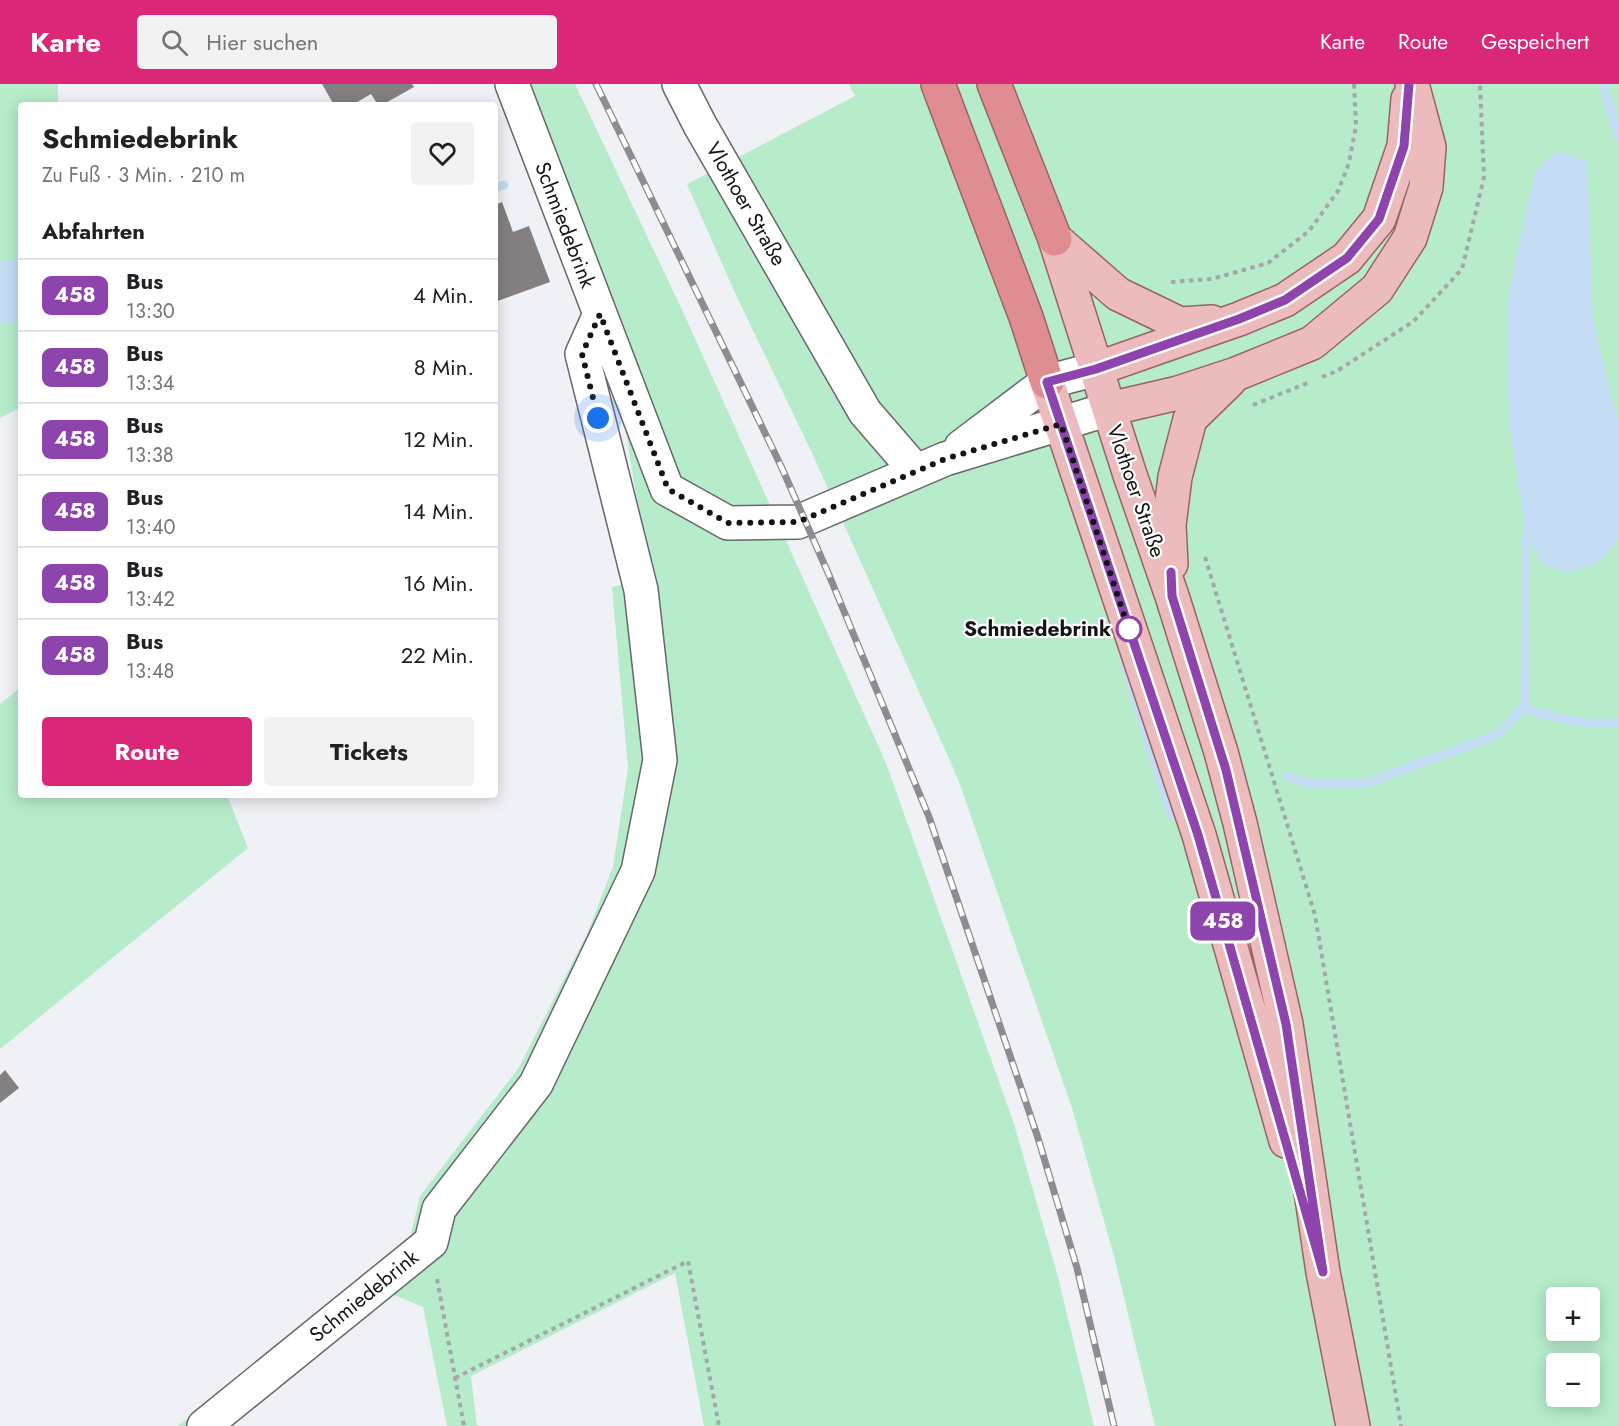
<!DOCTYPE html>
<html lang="de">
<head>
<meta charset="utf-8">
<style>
  body { margin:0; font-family:Jost,sans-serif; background:#f2f2f2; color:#202124; height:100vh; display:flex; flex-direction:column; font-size:22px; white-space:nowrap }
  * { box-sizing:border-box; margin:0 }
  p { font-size:20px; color:#757577 }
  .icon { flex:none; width:33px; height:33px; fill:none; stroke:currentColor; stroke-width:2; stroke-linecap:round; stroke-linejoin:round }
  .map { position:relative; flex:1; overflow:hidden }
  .panel { position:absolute; left:18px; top:18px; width:480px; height:696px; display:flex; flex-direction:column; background:#fff; border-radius:6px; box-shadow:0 3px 15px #0003 }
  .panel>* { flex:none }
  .badge { padding:0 12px; border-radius:9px; font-size:21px; line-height:39px }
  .fabs { position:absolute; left:1546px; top:1203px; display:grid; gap:12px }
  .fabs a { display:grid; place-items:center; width:54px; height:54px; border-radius:6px; background:#fff; box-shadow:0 3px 15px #0003; font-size:30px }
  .you { position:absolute; width:30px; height:30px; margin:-15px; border:4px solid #fff; border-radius:50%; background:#1a73e8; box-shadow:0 0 0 9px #1a73e833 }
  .map>.badge { position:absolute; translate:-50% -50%; box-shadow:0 0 0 3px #fff }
  h2 { padding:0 24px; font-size:22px; line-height:54px }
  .round { display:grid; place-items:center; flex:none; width:63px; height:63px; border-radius:6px; background:#f2f2f2 }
  .headline { display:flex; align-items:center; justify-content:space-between; height:102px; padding:0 24px }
  h1 { font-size:28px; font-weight:700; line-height:45px }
  .action { display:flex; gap:12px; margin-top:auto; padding:12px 24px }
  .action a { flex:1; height:69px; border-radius:6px; background:#db2777; color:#fff; font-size:24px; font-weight:700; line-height:69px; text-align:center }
  .action a+a { background:#f2f2f2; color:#202124 }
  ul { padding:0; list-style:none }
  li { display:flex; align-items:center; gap:18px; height:72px; padding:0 24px; border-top:2px solid #e0e0e0 }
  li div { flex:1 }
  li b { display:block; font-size:22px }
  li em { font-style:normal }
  li .badge { min-width:66px; font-weight:700; text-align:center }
  header { display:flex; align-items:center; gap:36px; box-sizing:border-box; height:84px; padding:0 30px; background:#db2777; color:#fff }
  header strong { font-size:28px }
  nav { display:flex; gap:33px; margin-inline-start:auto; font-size:21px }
  .search { width:420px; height:54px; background:#f2f2f2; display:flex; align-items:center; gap:15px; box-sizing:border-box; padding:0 21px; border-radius:6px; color:#757577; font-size:22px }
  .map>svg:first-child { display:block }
  .green { fill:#b6ecca; fill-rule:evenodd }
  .water { fill:#c4ddf4 }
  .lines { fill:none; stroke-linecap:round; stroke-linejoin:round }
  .stream { stroke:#c4ddf4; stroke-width:9 }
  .building { fill:#847f81 }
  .minor-casing { stroke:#67676c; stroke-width:36 }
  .major-casing { stroke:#996366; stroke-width:36 }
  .highway-casing { stroke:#996366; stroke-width:36 }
  .path { stroke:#a5a6aa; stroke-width:4; stroke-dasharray:4.5 4.5; stroke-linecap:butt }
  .minor { stroke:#fff; stroke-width:33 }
  .major { stroke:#ecbbbd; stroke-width:33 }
  .highway { stroke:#e08d91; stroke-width:33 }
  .rail-casing { stroke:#8d8d91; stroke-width:7 }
  .rail { stroke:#fff; stroke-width:4.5; stroke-dasharray:14; stroke-linecap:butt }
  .line-casing { stroke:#fff; stroke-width:14 }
  .line { stroke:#8e44ad; stroke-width:9 }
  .walk { stroke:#141416; stroke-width:6; stroke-dasharray:0 10.8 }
  .stop-dot { fill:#fff; stroke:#8e44ad; stroke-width:3 }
  .labels { text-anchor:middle; stroke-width:4.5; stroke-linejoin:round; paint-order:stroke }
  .street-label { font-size:21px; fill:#141416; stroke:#fff }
  .stop-label { font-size:21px; font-weight:bold; fill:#141416; stroke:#fff; text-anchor:end }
</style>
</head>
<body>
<header>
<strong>Karte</strong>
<div class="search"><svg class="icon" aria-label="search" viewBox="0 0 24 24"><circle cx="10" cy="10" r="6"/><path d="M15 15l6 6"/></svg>Hier suchen</div>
<nav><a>Karte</a><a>Route</a><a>Gespeichert</a></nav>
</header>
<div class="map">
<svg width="1619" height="1342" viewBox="0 0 1619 1342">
  <rect width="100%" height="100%" fill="#f0f1f6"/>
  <path class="green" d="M0 0H58V17L60 21H21V323L0 334Z
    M524 0H575L684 230 886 679 1014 1040 1058 1193 1094 1342H704L675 1189 471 1292 477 1342H447L423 1223 387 1208 222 1342H178L410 1154 420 1112 518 985 586 852 613 783 628 684 612 503 650 495 607 234Z
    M849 0H1619V1342H1155L1114 1172 1072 1024 958 695 812 369 735 209 687 100 855 12ZM1557 1214H1590V1246H1557ZM1557 1280H1590V1312H1557Z
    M21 603V711H227L248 764 0 965V620Z"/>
  <path class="water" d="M1556 67 1587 77 1593 234 1611 311 1619 335V455L1600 477 1567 490 1542 479 1526 450 1510 348 1507 280 1508 217 1511 195 1535 88Z
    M21 174V239L4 240 0 238V178Z"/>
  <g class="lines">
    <path class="stream" d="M1603 0 1619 54
      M495 104 504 101
      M1125 581 1171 732
      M1522 624 1525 616 1526 450
      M1287 692 1309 700 1367 699 1488 654 1502 647 1522 624C1553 633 1587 643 1619 638"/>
  </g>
  <path class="building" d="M322 0H412L414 3 382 21H378L371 10 352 21H334Z
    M502 118 513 148 529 142 550 198 495 218V121Z
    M5 986 19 1004 0 1019V991Z"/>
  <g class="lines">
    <g class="minor-casing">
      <path id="minor" d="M512 0 667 405 728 439 798 438 945 375 1109 325
        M679 0 700 41 865 328 916 387
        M961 363 1047 298 1096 285
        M204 1342 431 1158 439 1125 536 1000 638 787 660 676 641 506 582 270 600 230"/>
    </g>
    <g class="major-casing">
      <path id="major" d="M1055 155 1130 391 1172 512 1221 668 1240 739 1286 940 1323 1188 1353 1342
        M1055 155 1118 210 1180 240 1212 238
        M1096 285 1239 235 1285 216 1347 174 1379 135 1404 62 1408 15
        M1047 298 1199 751 1286 1057
        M1109 325 1178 309 1236 290 1312 259 1377 205 1410 154 1426 103 1429 63 1412 0
        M1171 480 1169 441 1175 393 1190 335 1230 296"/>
    </g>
    <g class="highway-casing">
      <path id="highway" d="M938 0 1026 233 1047 298
        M994 0 1055 155"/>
    </g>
    <path class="path" d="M1171 198 1212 195 1268 179 1309 147 1338 107 1349 79 1356 42 1354 0
      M1322 293 1337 287 1414 237 1462 185 1484 93 1480 0
      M1253 321 1310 298
      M1205 473 1315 831 1401 1342
      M437 1195 464 1342
      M455 1294 688 1177 719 1342"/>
    <use href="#minor" class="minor"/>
    <use href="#major" class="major"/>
    <use href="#highway" class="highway"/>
    <g class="rail-casing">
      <path id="rail" d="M596 0 781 382 829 491 929 733 1038 1054 1077 1184 1114 1342"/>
    </g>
    <use href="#rail" class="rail"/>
  </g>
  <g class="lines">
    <g class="line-casing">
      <path id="line" d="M1171 488 1172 512 1226 686 1286 940 1323 1188 1198 751 1047 298 1096 285 1239 235 1285 216 1347 174 1379 135 1404 62 1409 0"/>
    </g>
    <use href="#line" class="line"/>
    <path class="walk" d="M598 334 582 270 600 230 668 405 728 439 798 438 945 375 1061 340 1132 555 1129 545"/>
  </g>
  <circle class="stop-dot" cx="1129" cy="545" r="12"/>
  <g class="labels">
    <g class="street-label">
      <text transform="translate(746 120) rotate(60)" y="7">Vlothoer Straße</text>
      <text transform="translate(565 141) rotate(69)" y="7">Schmiedebrink</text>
      <text transform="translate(1136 407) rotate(71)" y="7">Vlothoer Straße</text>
      <text transform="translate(364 1212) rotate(-39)" y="7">Schmiedebrink</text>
    </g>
    <g class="stop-label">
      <text x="1111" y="552">Schmiedebrink</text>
    </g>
  </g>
</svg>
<div class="fabs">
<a>+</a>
<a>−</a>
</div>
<div class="you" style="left:598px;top:334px"></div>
<b class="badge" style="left:1223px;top:837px;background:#8e44ad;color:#fff">458</b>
<section class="panel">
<div class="headline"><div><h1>Schmiedebrink</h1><p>Zu Fuß · 3 Min. · 210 m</p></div><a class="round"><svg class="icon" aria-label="heart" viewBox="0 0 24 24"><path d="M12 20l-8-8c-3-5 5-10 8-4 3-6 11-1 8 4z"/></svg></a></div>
<h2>Abfahrten</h2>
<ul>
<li><span class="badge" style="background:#8e44ad;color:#fff">458</span><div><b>Bus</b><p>13:30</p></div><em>4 Min.</em></li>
<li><span class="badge" style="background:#8e44ad;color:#fff">458</span><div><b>Bus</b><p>13:34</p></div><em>8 Min.</em></li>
<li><span class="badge" style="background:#8e44ad;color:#fff">458</span><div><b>Bus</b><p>13:38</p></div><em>12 Min.</em></li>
<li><span class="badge" style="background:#8e44ad;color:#fff">458</span><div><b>Bus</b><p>13:40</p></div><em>14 Min.</em></li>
<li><span class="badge" style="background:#8e44ad;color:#fff">458</span><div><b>Bus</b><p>13:42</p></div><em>16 Min.</em></li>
<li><span class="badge" style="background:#8e44ad;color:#fff">458</span><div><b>Bus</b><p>13:48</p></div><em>22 Min.</em></li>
</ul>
<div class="action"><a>Route</a><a>Tickets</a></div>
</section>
</div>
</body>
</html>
